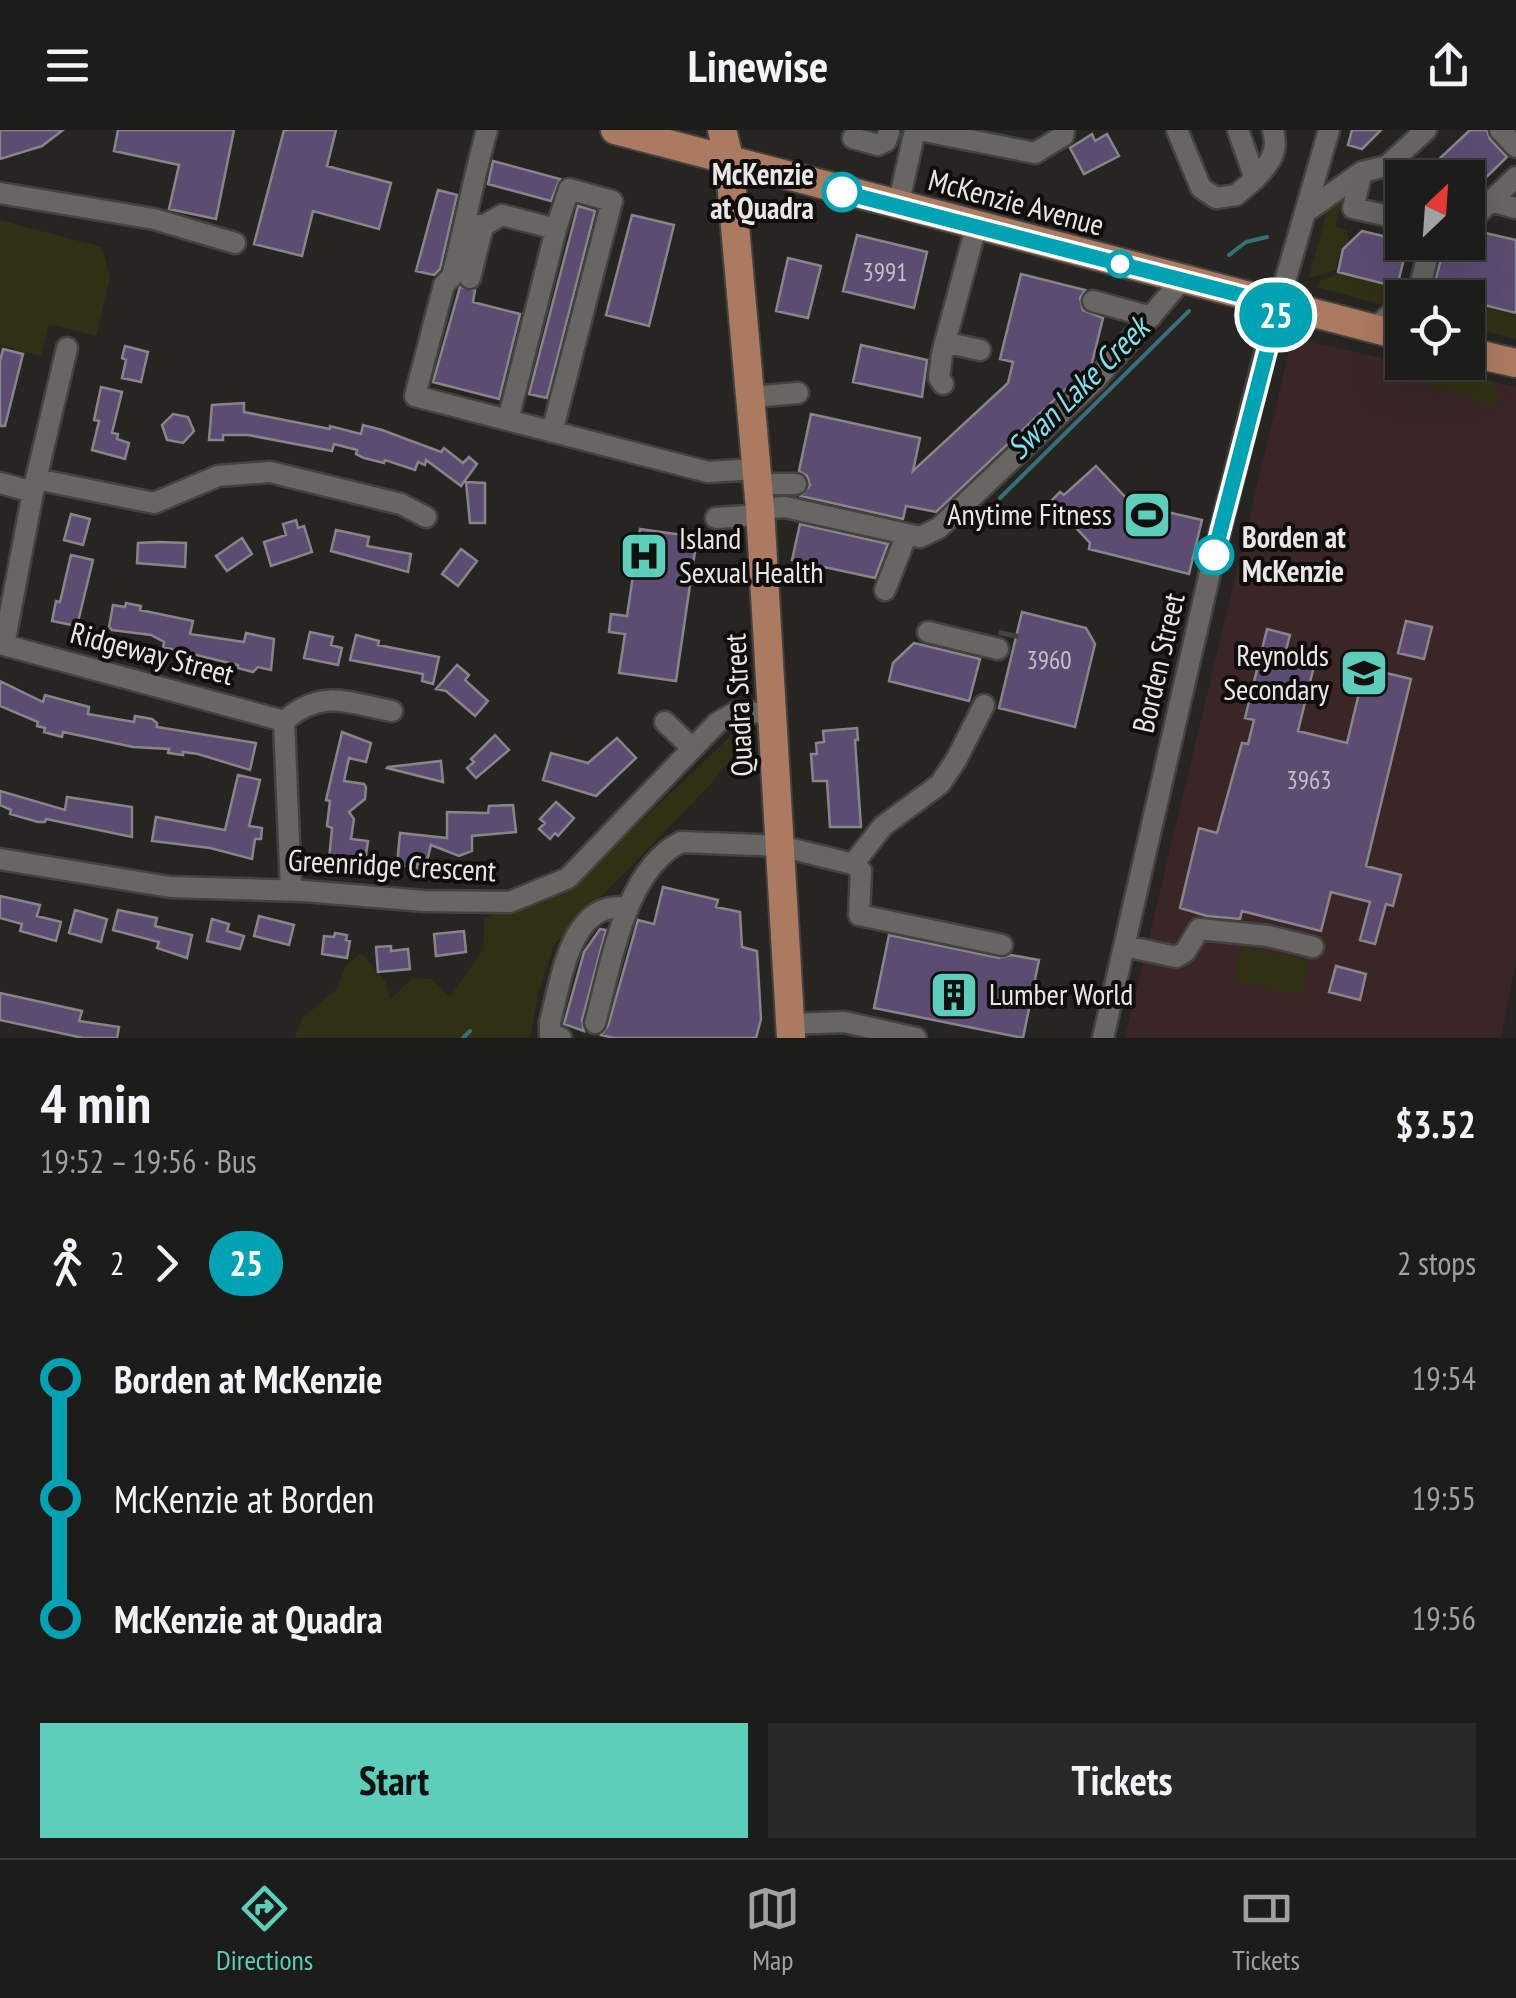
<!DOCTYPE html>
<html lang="en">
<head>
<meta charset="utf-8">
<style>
  body { margin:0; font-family:"PT Sans Narrow",sans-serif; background:#292927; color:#f1f3f6; height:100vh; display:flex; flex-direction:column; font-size:38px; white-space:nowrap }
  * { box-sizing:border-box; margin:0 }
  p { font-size:32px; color:#a0a1a2 }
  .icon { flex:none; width:55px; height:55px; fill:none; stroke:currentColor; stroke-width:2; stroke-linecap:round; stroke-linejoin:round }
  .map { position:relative; height:908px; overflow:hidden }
  .panel { display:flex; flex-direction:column; background:#1c1c1a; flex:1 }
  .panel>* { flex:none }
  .badge { padding:0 20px; border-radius:32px; font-size:35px; line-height:65px }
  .needle { width:65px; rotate:25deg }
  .fabs { position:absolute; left:1385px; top:30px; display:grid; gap:20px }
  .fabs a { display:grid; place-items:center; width:100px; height:100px; border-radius:0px; background:#1c1c1a; box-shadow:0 10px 40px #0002,0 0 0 2px #3a3a39; font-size:50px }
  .map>.badge { position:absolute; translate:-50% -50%; box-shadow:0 0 0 5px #fff }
  .legs { display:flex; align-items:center; gap:15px; height:110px; padding:0 40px; font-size:32px }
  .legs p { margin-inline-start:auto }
  .summary { display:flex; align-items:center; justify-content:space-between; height:170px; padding:0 40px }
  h1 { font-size:55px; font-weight:800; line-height:75px }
  .primary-button { display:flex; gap:20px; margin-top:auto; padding:20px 40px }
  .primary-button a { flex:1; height:115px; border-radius:0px; background:#5dceb9; color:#111; font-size:40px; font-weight:800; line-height:115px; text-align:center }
  .primary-button a+a { background:#292927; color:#f1f3f6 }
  ul { padding:0 40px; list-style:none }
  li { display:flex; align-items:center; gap:35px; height:120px; font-size:38px }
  li i { display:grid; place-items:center; width:15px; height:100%; margin:0 12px; background:currentColor }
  li i::after { content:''; width:25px; height:25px; margin:-12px; border:8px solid; border-radius:50%; background:#1c1c1a }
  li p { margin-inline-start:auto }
  li:first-child i { background:linear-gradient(#0000 50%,currentColor 0) }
  li:last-child i { background:linear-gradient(currentColor 50%,#0000 0) }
  header { display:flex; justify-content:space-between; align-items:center; height:130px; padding:0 40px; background:#1c1c1a; font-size:45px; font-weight:800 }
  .tabs { display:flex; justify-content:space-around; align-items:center; height:140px; border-top:2px solid #3a3a39; background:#1c1c1a; font-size:28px; color:#a0a1a2 }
  .tabs a { display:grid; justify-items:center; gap:5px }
  .tabs .selected { color:#5dceb9 }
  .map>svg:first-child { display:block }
  .education { fill:#3a2627 }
  .green { fill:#303114 }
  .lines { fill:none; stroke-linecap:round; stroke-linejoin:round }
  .stream { stroke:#36717a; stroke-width:4 }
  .building { fill:#5d4c72; stroke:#878589; stroke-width:2.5 }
  .minor-tunnel { stroke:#43423f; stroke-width:20; stroke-dasharray:20 10; stroke-linecap:butt }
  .minor-casing { stroke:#43423f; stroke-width:25 }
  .major-casing { stroke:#43423f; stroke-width:32 }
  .minor { stroke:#686662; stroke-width:20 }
  .major { stroke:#ac7a60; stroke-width:28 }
  .line-1-casing { stroke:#fff; stroke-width:22 }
  .line-1 { stroke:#00a3b4; stroke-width:15 }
  .stop-1-dot { fill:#fff; stroke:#00a3b4; stroke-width:5 }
  .labels { text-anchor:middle; stroke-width:8; stroke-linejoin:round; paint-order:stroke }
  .number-label { font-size:25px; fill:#c5c0c8 }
  .stop-label { font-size:30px; font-weight:bold; fill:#e8e7e5; stroke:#0f0e0d; text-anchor:end }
  .street-label { font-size:30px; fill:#e8e7e5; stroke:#0f0e0d }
  .poi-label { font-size:30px; fill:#e8e7e5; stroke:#0f0e0d; text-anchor:end }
  .water-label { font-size:32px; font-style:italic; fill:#80e0ee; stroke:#0f0e0d }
</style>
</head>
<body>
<header><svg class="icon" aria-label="menu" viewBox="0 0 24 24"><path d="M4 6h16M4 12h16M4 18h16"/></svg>Linewise<svg class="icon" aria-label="share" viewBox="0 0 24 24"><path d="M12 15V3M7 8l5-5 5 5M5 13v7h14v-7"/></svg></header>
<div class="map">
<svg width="1516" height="908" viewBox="0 0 1516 908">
  <rect width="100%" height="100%" fill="#262522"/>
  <path class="education" d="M1296 209 1516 257V830L1501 908H1125L1290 217Z"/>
  <path class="green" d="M1352 58 1342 70 1335 96 1347 100 1349 111 1341 118 1336 140 1309 148 1328 77Z
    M0 90 102 117 110 148 96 206 49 194 41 226 0 215Z
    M1340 144 1397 157 1399 154 1410 157 1387 176 1317 157 1321 150Z
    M1468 173 1516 185V209L1468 197Z
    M1445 241 1491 251 1500 269 1493 276C1472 271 1454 258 1433 259L1428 251 1431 246H1442Z
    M734 603H741L743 615 706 659 554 815 539 860 530 908H295L303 886C317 879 323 867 337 860L345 836 361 823 385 851 390 869 413 848 431 849 450 867 483 820 484 788 574 755Z
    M1242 817 1310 831 1303 866 1234 852Z"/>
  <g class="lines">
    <path class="stream" d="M1229 125 1246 112 1267 107
      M1000 368 1189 181
      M463 908 470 901"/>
  </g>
  <path class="building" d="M0 0H63L42 16 0 29Z
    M118 0H234L216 89 169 79 179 35 114 21Z
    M284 0H336L327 36 391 53 379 99 313 81 302 126 254 114Z
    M1352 0H1381L1362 19 1348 15Z
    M1470 0H1487L1490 9 1507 27 1468 65V48H1419Z
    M1092 4 1095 11 1107 4 1119 26 1084 44 1070 18Z
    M493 31 560 49 551 71 488 54Z
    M438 60 457 65 440 139 434 145 416 141Z
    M578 76 595 81 547 268 529 264Z
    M632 85 674 95 649 196 606 185Z
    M1362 101 1408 112 1397 157 1338 142 1343 119Z
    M1481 102 1516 110V183L1468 171V168L1432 163 1444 118 1476 123Z
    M857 105 927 122 914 178 843 161Z
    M788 128 821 136 808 188 776 181Z
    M1021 144 1085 160 1080 168 1083 180 1103 188 1092 233 1085 241 936 382 906 376 903 389 801 366 810 355 807 346 799 341 811 284 920 308 913 341 1008 253 1013 232 1000 229Z
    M460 157 475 160 473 172 520 184 499 269 433 252Z
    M861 215 927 230 922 267 853 252Z
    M125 216 148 222 141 252 122 248 126 230 122 228Z
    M3 219 23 224 5 296H0V231Z
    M101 257 122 262 112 303 118 304 117 309 129 313 125 329 92 320 99 291 94 290Z
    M244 273V282L330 299V296L361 304 363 295 382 300 441 322 444 318 463 333 469 327 477 334 461 356 426 330 425 335 418 332 415 340 385 330 384 333 364 328 356 324 357 320 334 314 332 321 248 305H223V310H209L212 275Z
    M173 284 188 287 194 301 183 313 167 310 162 295Z
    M1096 336 1132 374 1202 390 1189 444 1089 419 1090 413 1051 371 1060 362 1064 365Z
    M466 352 485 353V393H470Z
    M71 384 90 389 83 415 64 410Z
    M296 390 298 398 304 396 312 422 271 436 264 412 286 405 283 394Z
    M800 394 888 414 875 448 792 430Z
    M640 399 697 407 676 551 619 543 625 504 609 502 611 484 627 486Z
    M336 400 369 407 367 416 411 424 408 442 331 421Z
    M242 408 252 424 227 441 216 426Z
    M158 412 186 413 185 437 137 433 138 413Z
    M461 419 477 431 458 456 442 444Z
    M71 425 93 430 77 496 52 491 56 471 60 472Z
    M126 473 141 476 140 480 193 491 190 504 244 512 246 503 274 509 271 540 258 537 253 542 238 538V535L163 517 164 512 151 505 112 500 109 497 113 475 125 477Z
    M1022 482 1086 498 1095 514 1075 597 999 578Z
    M1406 491 1432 497 1424 529 1398 523Z
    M1267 499 1290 505 1286 520 1316 528 1298 601 1347 613 1365 538 1411 549 1366 736 1401 745 1393 776 1386 774 1375 814 1360 810 1370 772 1331 762 1321 801 1242 781 1240 789 1207 786 1180 778 1199 698 1217 703 1242 613 1248 614 1254 590 1245 588Z
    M310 502 333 507 331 515 342 518 338 535 304 528Z
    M356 505 379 511 378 515 439 527 433 554 422 551 423 544 350 530Z
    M914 513 980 529 969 571 889 551 893 533Z
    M457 535 469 545 465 550 488 571 475 586 446 561 436 559Z
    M0 551 43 572 45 565 89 577 88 584 134 592 135 586 152 589 157 593V597L256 613 250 640 198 624 183 622V625L168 623 169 619 133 617 63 602 62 607 44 602 45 598 37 596 38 592 0 576Z
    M857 598 858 610H855L861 697H830L827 651H813L811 624H817L816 613 824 612 823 601Z
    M342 602 371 613 366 632 349 628 344 651 364 654 366 657 365 669 349 682 354 689 351 709 368 711 365 732 352 730 339 736 335 731 329 730 332 698 327 696 330 671 326 670Z
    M495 605 509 620 476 648 467 638 474 632 471 629Z
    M617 608 636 628 596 666 543 650 551 623 588 633Z
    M441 631 443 652 387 638 388 637Z
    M238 645 260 650 249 696 262 698 261 709H255L252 729 210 718 152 711 156 687 225 700Z
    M0 661 65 680 67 667 132 677V707L46 689 45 692H38L10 684 11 680 0 675Z
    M556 672 574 688 558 706 555 703 550 709 539 699 545 693 540 689Z
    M513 675 516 702 472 706V721L459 726 431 715 426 735 417 734V738L397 735 400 703 447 708V682L488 683 489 676Z
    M663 757 718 770 716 777 740 782 742 817 757 821 761 889 756 908H614L601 905 608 896 638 790 654 794Z
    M0 766 40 775 37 786 61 792 56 811 20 801 22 794 0 788Z
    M75 780 107 789 101 812 69 803Z
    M118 780 157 788 155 796 192 805 187 828 157 818 159 812 113 800Z
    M259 786 294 795 289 815 254 806Z
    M212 789 229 794 227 801 244 806 240 819 207 811Z
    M600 799 606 800 582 890 584 901 564 894 584 822Z
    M464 801 466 822 436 826 434 804Z
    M335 803 347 805 346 810 350 811 347 828 322 824 324 806 334 807Z
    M889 805 999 828 1011 825 1039 830 1023 908 874 878Z
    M391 816V821L408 819 410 839 378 842 376 817Z
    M1336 836 1366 844 1360 870 1329 862Z
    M0 863 82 881 79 891 119 897 117 908H83L0 890Z"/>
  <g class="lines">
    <path class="minor-tunnel" d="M1008 507 1009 502"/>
    <g class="minor-casing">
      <path id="minor" d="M487 0C473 49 465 97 452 146L444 155 415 266 708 342 757 339
        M919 0 1035 23 1063 6 1064 0
        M1177 0 1201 58 1216 68 1236 65 1255 49 1238 0
        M1500 0 1516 17
        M853 8 878 15 886 11 889 2
        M1387 36 1402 53
        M1362 42 1353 78 1402 89
        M1255 49C1270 33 1279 22 1273 0
        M0 63 154 89 235 113
        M1490 71 1516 78
        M898 76 915 0
        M1307 81 1362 42 1387 36 1426 0
        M466 92 483 96 502 85 556 99
        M1468 93 1516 47
        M470 148 483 96
        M1410 168 1419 160 1431 112
        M1093 171 1151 187
        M1374 199 1402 174
        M948 213 980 220
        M67 218 33 362 4 515 284 591
        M943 254 939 248 942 224 976 97
        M752 267 798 263
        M508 290 556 99 569 59 612 71 552 302
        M36 349 154 373 218 346 270 342 401 374 426 387
        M0 353 33 362
        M758 354H796
        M760 379 785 377 920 407 939 398 1095 251 1182 150
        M716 388 760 385
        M885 460 905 409
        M928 502 998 519
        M284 591 291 760
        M284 591C322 558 347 573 392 581
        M665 592 692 618
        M0 729 170 757 304 761 424 771 510 772 568 748 717 593 736 582 770 583
        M853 734 883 696 940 654 956 630 984 575
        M1125 816 1176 827 1185 822 1199 799 1268 806 1313 817
        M595 893C611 837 624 740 681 712L780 716 853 734 861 741 859 785 1002 815
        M791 894 844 892 916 908
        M561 908 550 904V892C561 852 570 769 627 778
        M1103 908 1214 425 1270 203 1329 0"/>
    </g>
    <g class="major-casing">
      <path id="major" d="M615 0 1402 206
        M722 0 729 28 760 379 791 908
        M1468 222 1516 233"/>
    </g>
    <use href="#minor" class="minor"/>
    <use href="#major" class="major"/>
  </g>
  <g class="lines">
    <g class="line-1-casing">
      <path id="line-1" d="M842 62 1279 175 1214 425"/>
    </g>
    <use href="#line-1" class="line-1"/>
  </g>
  <defs>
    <g id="stadium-square" transform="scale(2.5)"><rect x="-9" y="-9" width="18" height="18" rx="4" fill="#5dceb9" stroke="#0f0e0d"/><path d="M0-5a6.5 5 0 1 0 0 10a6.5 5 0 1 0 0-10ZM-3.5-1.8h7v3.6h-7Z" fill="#111"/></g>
    <g id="hospital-square" transform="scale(2.5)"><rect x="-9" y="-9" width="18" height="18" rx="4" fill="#5dceb9" stroke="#0f0e0d"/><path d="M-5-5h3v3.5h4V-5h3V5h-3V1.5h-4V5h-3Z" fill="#111"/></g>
    <g id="school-square" transform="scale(2.5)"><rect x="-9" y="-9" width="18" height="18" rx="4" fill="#5dceb9" stroke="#0f0e0d"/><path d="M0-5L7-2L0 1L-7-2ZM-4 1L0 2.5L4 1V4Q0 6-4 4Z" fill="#111"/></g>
    <g id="building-square" transform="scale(2.5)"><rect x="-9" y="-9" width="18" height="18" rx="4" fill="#5dceb9" stroke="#0f0e0d"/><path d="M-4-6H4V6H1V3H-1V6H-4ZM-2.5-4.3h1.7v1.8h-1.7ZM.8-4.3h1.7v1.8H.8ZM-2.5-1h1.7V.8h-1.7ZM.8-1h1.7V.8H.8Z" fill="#111"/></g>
  </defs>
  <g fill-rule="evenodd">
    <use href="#stadium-square" x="1147" y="385"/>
    <use href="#hospital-square" x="644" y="426"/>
    <use href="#school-square" x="1364" y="543"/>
    <use href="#building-square" x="954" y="865"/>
  </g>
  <g class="stop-1-dot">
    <circle cx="842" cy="62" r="18"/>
    <circle cx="1120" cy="134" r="12"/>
    <circle cx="1214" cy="425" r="18"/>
  </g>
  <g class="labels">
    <g class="number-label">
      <text x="885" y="151">3991</text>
      <text x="1049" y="539">3960</text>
      <text x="1309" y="659">3963</text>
    </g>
    <g class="stop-label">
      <text x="814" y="55">McKenzie<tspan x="814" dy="34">at Quadra</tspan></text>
      <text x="1242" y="418" text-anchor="start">Borden at<tspan x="1242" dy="34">McKenzie</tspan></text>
    </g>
    <g class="street-label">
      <text transform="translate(1016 73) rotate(15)" y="10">McKenzie Avenue</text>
      <text transform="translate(152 524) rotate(15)" y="10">Ridgeway Street</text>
      <text transform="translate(1159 533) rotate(-77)" y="10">Borden Street</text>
      <text transform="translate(739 575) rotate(-93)" y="10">Quadra Street</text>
      <text transform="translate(392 736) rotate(3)" y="10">Greenridge Crescent</text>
    </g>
    <g class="poi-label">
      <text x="1112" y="395">Anytime Fitness</text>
      <text x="679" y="419" text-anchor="start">Island<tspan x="679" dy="34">Sexual Health</tspan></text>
      <text x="1329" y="536">Reynolds<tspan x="1329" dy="34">Secondary</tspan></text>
      <text x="989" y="875" text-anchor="start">Lumber World</text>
    </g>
    <g class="water-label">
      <text transform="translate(1078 258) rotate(-45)" y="11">Swan Lake Creek</text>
    </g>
  </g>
</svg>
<div class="fabs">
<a><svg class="needle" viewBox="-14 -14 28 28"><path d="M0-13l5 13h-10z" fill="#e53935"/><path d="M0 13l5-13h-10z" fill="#a0a1a2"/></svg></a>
<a><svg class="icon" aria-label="locate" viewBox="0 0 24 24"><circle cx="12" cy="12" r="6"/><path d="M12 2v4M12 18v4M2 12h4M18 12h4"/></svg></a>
</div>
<b class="badge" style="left:1276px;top:185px;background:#00a3b4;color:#fff">25</b>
</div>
<section class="panel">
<div class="summary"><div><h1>4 min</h1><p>19:52 – 19:56 · Bus</p></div><b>$3.52</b></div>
<div class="legs"><svg class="icon" aria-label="walk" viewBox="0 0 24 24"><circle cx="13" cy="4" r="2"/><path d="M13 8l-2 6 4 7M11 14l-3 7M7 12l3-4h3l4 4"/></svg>2<svg class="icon" aria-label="forward" viewBox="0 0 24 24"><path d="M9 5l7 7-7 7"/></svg><b class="badge" style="background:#00a3b4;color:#fff">25</b><p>2 stops</p></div>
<ul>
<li><i style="color:#00a3b4"></i><b>Borden at McKenzie</b><p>19:54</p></li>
<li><i style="color:#00a3b4"></i><span>McKenzie at Borden</span><p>19:55</p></li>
<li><i style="color:#00a3b4"></i><b>McKenzie at Quadra</b><p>19:56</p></li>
</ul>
<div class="primary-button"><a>Start</a><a>Tickets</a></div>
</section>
<nav class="tabs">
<a class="selected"><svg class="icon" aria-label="directions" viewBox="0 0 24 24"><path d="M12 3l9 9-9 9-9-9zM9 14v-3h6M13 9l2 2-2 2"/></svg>Directions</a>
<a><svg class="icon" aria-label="map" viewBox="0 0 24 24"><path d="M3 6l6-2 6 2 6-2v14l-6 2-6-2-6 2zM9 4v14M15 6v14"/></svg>Map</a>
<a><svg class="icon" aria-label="tickets" viewBox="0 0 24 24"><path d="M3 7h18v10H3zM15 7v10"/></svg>Tickets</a>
</nav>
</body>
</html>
